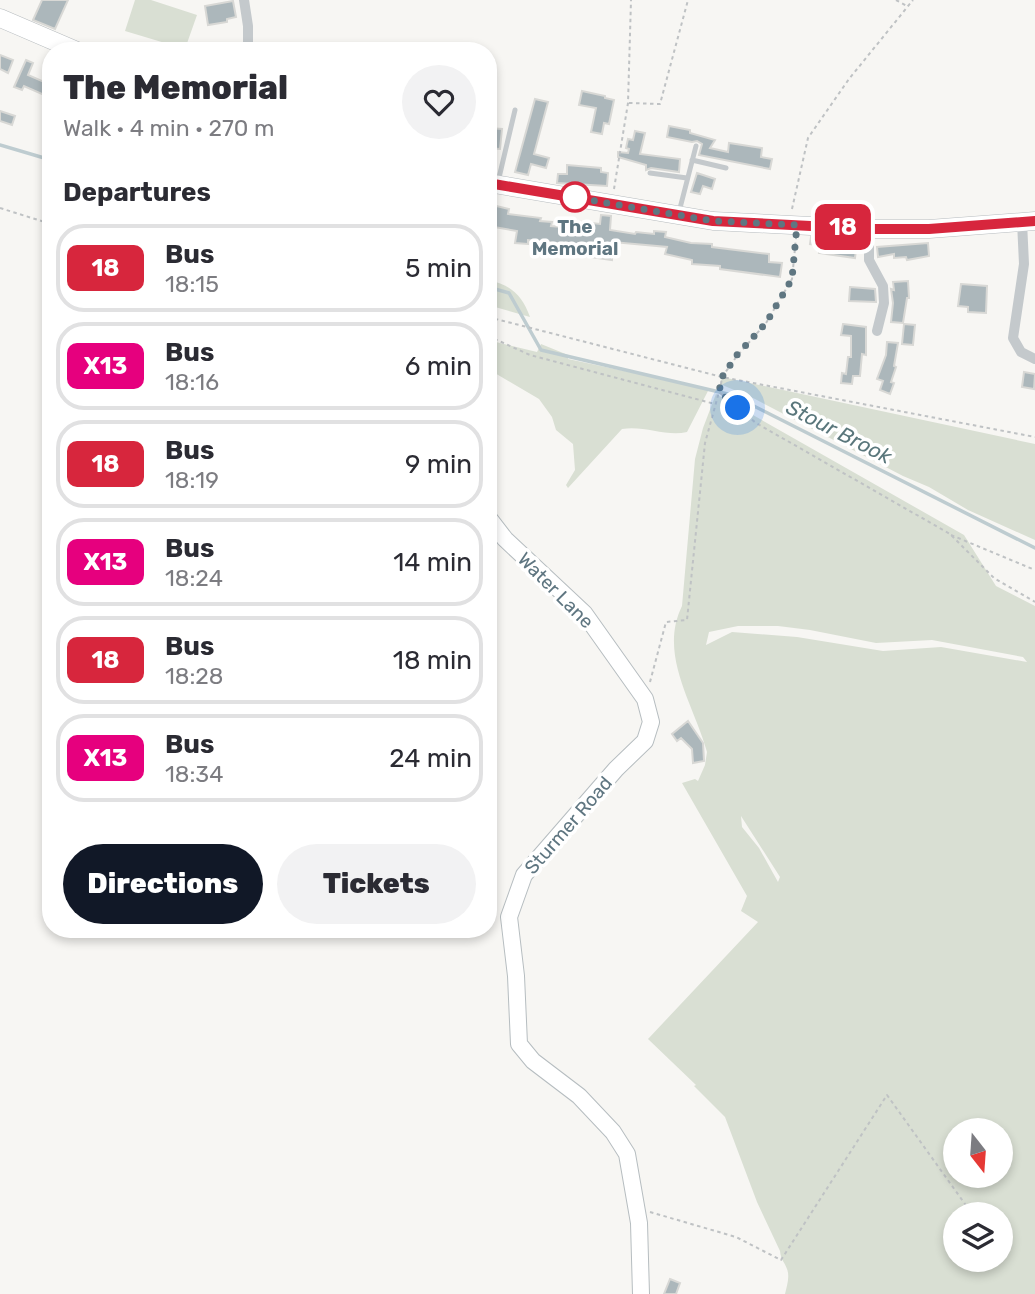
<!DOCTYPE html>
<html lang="en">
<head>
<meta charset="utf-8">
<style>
  body { margin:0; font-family:Rubik,sans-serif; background:#f2f2f3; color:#2b2b33; height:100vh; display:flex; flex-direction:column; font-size:26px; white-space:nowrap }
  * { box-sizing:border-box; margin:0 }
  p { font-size:23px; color:#7c7c81 }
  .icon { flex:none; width:38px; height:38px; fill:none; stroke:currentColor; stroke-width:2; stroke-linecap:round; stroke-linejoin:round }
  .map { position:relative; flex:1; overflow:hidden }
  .drawer { position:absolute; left:42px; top:42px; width:455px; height:896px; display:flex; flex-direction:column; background:#fff; border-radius:28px; box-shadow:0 4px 10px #0003 }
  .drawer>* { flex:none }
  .badge { padding:0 14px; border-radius:10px; font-size:24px; line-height:46px }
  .needle { width:46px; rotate:163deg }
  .tools { position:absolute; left:943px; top:1118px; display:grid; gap:14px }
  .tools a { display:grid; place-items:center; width:70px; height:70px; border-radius:50%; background:#fff; box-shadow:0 4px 10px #0003; font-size:35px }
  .you { position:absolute; width:35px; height:35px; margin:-18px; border:5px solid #fff; border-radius:50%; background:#1a73e8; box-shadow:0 0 0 10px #1a73e833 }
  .map>.badge { position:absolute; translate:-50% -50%; box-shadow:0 0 0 4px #fff }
  h2 { padding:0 21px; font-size:26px; line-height:63px }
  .round { display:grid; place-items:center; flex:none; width:74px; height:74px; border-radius:37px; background:#f2f2f3 }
  .head { display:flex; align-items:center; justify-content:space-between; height:119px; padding:0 21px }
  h1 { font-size:33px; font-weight:800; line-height:52px }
  .primary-button { display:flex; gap:14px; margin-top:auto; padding:14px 21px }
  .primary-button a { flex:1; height:80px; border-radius:42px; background:#111827; color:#fff; font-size:28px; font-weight:800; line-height:80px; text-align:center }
  .primary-button a+a { background:#f2f2f3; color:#2b2b33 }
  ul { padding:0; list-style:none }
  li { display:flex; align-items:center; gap:21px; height:88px; margin:0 14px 10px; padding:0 7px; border:4px solid #e1e1e2; border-radius:28px }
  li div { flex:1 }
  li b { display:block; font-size:26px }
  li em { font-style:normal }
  li .badge { min-width:77px; font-weight:700; text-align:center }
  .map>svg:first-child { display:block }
  .green { fill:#d9dfd3; fill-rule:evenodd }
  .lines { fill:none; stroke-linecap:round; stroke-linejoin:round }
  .stream { stroke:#beccd0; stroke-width:3.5 }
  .building { fill:#acb7bb; stroke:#d8d8d5; stroke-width:2 }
  .secondary-casing { stroke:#b6bdc0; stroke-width:18 }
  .primary-casing { stroke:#b7bcbf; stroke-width:19 }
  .path { stroke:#bfc2c4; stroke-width:2; stroke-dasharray:3.5 3.5; stroke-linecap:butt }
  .lane { stroke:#c4c9cc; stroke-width:5 }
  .street { stroke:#c4c9cc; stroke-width:10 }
  .secondary { stroke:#fff; stroke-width:16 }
  .primary { stroke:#fff; stroke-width:18 }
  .line-casing { stroke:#fff; stroke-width:16 }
  .line { stroke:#d7263d; stroke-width:10 }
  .walk { stroke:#5f7681; stroke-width:7; stroke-dasharray:0 12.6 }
  .stop-dot { fill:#fff; stroke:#d7263d; stroke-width:3.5 }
  .labels { text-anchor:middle; stroke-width:7; stroke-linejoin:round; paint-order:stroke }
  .stop-label { font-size:19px; font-weight:bold; fill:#5f7681; stroke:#fff }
  .street-label { font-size:19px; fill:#5f7681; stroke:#fff }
  .water-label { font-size:21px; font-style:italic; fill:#5a777c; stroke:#fff }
</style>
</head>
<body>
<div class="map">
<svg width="1035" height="1294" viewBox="0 0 1035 1294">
  <rect width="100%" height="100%" fill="#f7f6f3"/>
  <path class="green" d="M135 0H151L197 15 185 49 125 31Z
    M488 280C511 285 522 295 530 317L488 305Z
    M488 340 537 352 541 344 568 355V359L709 389 687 432C666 437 644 425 622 429L568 488 566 485 575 470 573 444 556 430 552 417 539 399 488 369Z
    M722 377 1035 444V540L968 510 929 487 903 476 755 399 720 384Z
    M716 394 964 535 996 586 1035 606V1294H785C787 1286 790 1276 787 1269 784 1261 781 1260 780 1251L757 1202 725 1117 694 1086 696 1085 648 1039 758 922 741 911 747 896 682 783 695 779 698 781 705 765 707 752C694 704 658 655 682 606L695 459 703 428ZM738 626H778L810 630 876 643 932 640 1023 657 1027 662 941 647 883 651 797 637 732 632 706 645 709 632ZM741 816 780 877 778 882 759 848 742 827ZM956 1130H1001V1176H956ZM956 1214H1001V1260H956Z"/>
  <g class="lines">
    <path class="stream" d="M0 145 51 160
      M488 287 509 293 541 350 732 395 1035 548"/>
  </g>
  <path class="building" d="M42 0H68L55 29 33 20Z
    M233 1 236 17 227 19V22L208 25 205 6Z
    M0 55 13 60 8 73 0 69Z
    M26 60 33 63 28 75 44 82 51 67V98L24 86 22 90 14 87Z
    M582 91 605 96V98L614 100 609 124 604 123 602 134 591 132 596 108 579 105Z
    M535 99 548 102 534 154 549 158 546 168 531 164 528 175 515 172Z
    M0 111 15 116 12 125 0 121Z
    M669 126 690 130V133L715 140 710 148 728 152 729 143 762 148 761 157 772 159 770 169 699 155 702 144 697 141 692 142 667 137Z
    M488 128 502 129 500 149 488 148Z
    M635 131 645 133 640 154 680 159 679 172 651 168 646 170V165L618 157V152L628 153 629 149 626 148 628 139 633 140Z
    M567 165 601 168V172L608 173 607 186 557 183 558 174H567Z
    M697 173 715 179 712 189 703 186 700 194 691 192Z
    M488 204 509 209 508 214 541 218 540 221 552 222 551 226 574 228 575 221 600 224 601 215 611 216 610 230 635 234 636 232 654 234V231L666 232 665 237 691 243 712 244V247L769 254V262L782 263 780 277 720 269V266L692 264V260L665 254 667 247 613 242 612 260 583 256 584 247 575 245 528 240V244L515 243 517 231 494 227 495 220 488 219Z
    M811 237 857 241 855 258 819 253 820 245 810 244Z
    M928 243 929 256 907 260 906 257 894 258V254L878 257 877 247Z
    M908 281 909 298H907L903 323 891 322 893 303 891 289 894 290 893 282Z
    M961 284 987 286 986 313 968 312V307L958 306Z
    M850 287 875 289 876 302 849 301Z
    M843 324 866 327V355L862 354 860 376H853L852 384 841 383 842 373 846 374 848 357H851V336L841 335Z
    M904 324 915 325 913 345 902 344Z
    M887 342 898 343 894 366 896 367 891 382 894 383 890 394 880 390 883 381 877 379 886 355Z
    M1024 372 1035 374 1034 389 1022 387Z
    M688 721 703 743 704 761 693 763 692 749 681 738 677 741 672 734Z
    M670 1279 680 1283 676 1294H664Z"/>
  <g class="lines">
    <g class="secondary-casing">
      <path id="secondary" d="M488 517 505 539 584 613 645 699 651 722 645 741 616 769 524 875 509 917 516 976 519 1044 533 1061 579 1096 613 1132 627 1154 639 1223 641 1294"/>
    </g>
    <g class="primary-casing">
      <path id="primary" d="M0 18 77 51
        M488 183 713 221 869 229H929L1035 221"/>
    </g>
    <path class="path" d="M896 0 907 6
      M629 103 660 104 688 0
      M614 189 628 103 631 0
      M0 208 51 224
      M792 209 808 138 849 79 913 0
      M488 317 722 377 1035 437
      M488 336 530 355 715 404
      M720 391 722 377 737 356 766 323 792 279 796 238
      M951 535 1035 570
      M650 682 666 622 687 620 705 443 719 392 756 423 950 534 994 578 1035 602
      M650 1212 736 1237 781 1260 887 1095 970 1211"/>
    <path class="lane" d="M692 160 726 168
      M650 173 687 178
      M498 182 515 110
      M679 212 696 146"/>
    <path class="street" d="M244 0 248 26V51
      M1022 222 1024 264 1013 338 1021 352 1035 359
      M869 229V260L883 286 884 303 877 331"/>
    <use href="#secondary" class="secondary"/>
    <use href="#primary" class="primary"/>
  </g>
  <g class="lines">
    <g class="line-casing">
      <path id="line" d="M488 183 713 221 869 229H929L1035 221"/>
    </g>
    <use href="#line" class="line"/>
    <path class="walk" d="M575 197 566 196 713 221 797 225 792 279 766 323 737 355 722 377 719 392 738 408"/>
  </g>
  <circle class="stop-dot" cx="575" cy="197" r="14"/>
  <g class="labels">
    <g class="stop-label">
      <text x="575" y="233">The<tspan x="575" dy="22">Memorial</tspan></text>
    </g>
    <g class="street-label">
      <text transform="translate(556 590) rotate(45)" y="7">Water Lane</text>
      <text transform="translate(568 825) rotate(-49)" y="7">Sturmer Road</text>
    </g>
    <g class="water-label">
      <text transform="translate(839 432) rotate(27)" y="7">Stour Brook</text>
    </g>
  </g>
</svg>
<div class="tools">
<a><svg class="needle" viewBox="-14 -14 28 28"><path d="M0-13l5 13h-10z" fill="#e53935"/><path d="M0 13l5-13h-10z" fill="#7c7c81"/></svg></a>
<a><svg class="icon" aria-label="layers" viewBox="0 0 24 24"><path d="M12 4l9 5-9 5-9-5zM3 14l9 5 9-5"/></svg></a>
</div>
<div class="you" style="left:738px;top:408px"></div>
<b class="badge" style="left:843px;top:227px;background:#d7263d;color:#fff">18</b>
<section class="drawer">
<div class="head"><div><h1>The Memorial</h1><p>Walk · 4 min · 270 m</p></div><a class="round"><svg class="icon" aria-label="heart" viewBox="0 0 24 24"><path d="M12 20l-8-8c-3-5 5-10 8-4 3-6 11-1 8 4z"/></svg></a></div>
<h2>Departures</h2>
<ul>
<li><span class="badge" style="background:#d7263d;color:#fff">18</span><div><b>Bus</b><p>18:15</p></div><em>5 min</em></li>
<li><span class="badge" style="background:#e6007e;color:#fff">X13</span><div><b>Bus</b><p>18:16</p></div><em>6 min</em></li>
<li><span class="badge" style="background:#d7263d;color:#fff">18</span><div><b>Bus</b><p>18:19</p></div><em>9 min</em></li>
<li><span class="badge" style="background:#e6007e;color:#fff">X13</span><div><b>Bus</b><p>18:24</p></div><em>14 min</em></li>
<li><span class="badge" style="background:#d7263d;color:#fff">18</span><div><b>Bus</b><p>18:28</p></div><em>18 min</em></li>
<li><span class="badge" style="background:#e6007e;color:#fff">X13</span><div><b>Bus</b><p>18:34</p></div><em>24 min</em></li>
</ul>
<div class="primary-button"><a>Directions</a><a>Tickets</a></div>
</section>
</div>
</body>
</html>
